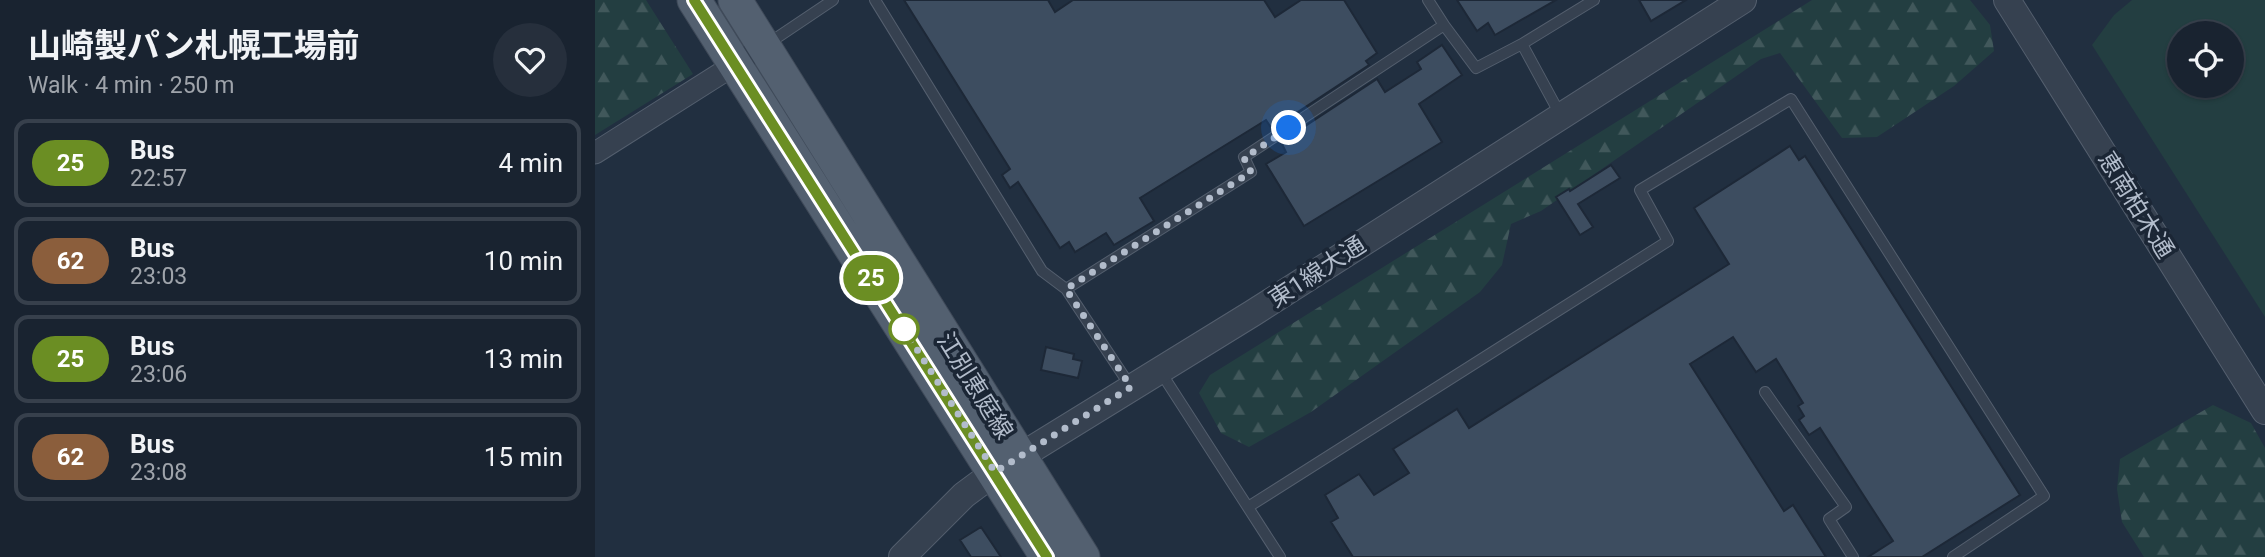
<!DOCTYPE html>
<html lang="en">
<head>
<meta charset="utf-8">
<style>
  body { margin:0; font-family:Roboto,"Noto Sans JP",sans-serif; background:#262f3c; color:#f1f3f6; height:100vh; display:flex; flex-direction:column; font-size:26px; white-space:nowrap }
  * { box-sizing:border-box; margin:0 }
  p { font-size:23px; color:#9fa4ab }
  .icon { flex:none; width:38px; height:38px; fill:none; stroke:currentColor; stroke-width:2; stroke-linecap:round; stroke-linejoin:round }
  .map { position:relative; flex:1; overflow:hidden }
  .drawer { display:flex; flex-direction:column; background:#192330; width:595px }
  .drawer>* { flex:none }
  .badge { padding:0 14px; border-radius:23px; font-size:24px; line-height:46px }
  .controls { position:absolute; left:1572px; top:21px; display:grid; gap:14px }
  .controls a { display:grid; place-items:center; width:77px; height:77px; border-radius:50%; background:#192330; box-shadow:0 2px 5px #0004,0 0 0 2px #37404c; font-size:35px }
  .you { position:absolute; width:35px; height:35px; margin:-18px; border:5px solid #fff; border-radius:50%; background:#1a73e8; box-shadow:0 0 0 10px #1a73e833 }
  .map>.badge { position:absolute; translate:-50% -50%; box-shadow:0 0 0 4px #fff }
  .round { display:grid; place-items:center; flex:none; width:74px; height:74px; border-radius:37px; background:#262f3c }
  .head { display:flex; align-items:center; justify-content:space-between; height:119px; padding:0 28px }
  h1 { font-size:33px; font-weight:700; line-height:52px }
  ul { padding:0; list-style:none }
  li { display:flex; align-items:center; gap:21px; height:88px; margin:0 14px 10px; padding:0 14px; border:4px solid #37404c; border-radius:14px }
  li div { flex:1 }
  li b { display:block; font-size:26px }
  li em { font-style:normal }
  li .badge { min-width:77px; font-weight:700; text-align:center }
  main { display:flex; flex:1; min-height:0 }
  .map>svg:first-child { display:block }
  .green { fill:#233e41; fill-rule:evenodd }
  .forest { fill:url(#forest-firs) }
  .building { fill:#3d4d60; stroke:#1d2837; stroke-width:2 }
  .lines { fill:none; stroke-linecap:round; stroke-linejoin:round }
  .service-casing { stroke:#545f6e; stroke-width:12 }
  .minor-casing { stroke:#545f6e; stroke-width:23 }
  .tertiary-casing { stroke:#545f6e; stroke-width:28 }
  .primary-casing { stroke:#3f4a59; stroke-width:35 }
  .service { stroke:#364150; stroke-width:10 }
  .minor { stroke:#364150; stroke-width:21 }
  .tertiary { stroke:#364150; stroke-width:26 }
  .primary { stroke:#536070; stroke-width:33 }
  .line-casing { stroke:#fff; stroke-width:16 }
  .line { stroke:#6b8e23; stroke-width:10 }
  .walk { stroke:#b2bccb; stroke-width:7; stroke-dasharray:0 12.6 }
  .stop-dot { fill:#fff; stroke:#6b8e23; stroke-width:3.5 }
  .labels { text-anchor:middle; stroke-width:7; stroke-linejoin:round; paint-order:stroke }
  .street-label { font-size:24px; fill:#b2bccb; stroke:#1b2635 }
</style>
</head>
<body>
<main>
<section class="drawer">
<div class="head"><div><h1>山崎製パン札幌工場前</h1><p>Walk · 4 min · 250 m</p></div><a class="round"><svg class="icon" aria-label="heart" viewBox="0 0 24 24"><path d="M12 20l-8-8c-3-5 5-10 8-4 3-6 11-1 8 4z"/></svg></a></div>
<ul>
<li><span class="badge" style="background:#6b8e23;color:#fff">25</span><div><b>Bus</b><p>22:57</p></div><em>4 min</em></li>
<li><span class="badge" style="background:#8b5e3c;color:#fff">62</span><div><b>Bus</b><p>23:03</p></div><em>10 min</em></li>
<li><span class="badge" style="background:#6b8e23;color:#fff">25</span><div><b>Bus</b><p>23:06</p></div><em>13 min</em></li>
<li><span class="badge" style="background:#8b5e3c;color:#fff">62</span><div><b>Bus</b><p>23:08</p></div><em>15 min</em></li>
</ul>
</section>
<div class="map">
<svg width="1670" height="557" viewBox="0 0 1670 557">
  <defs>
    <pattern id="forest-firs" width="22" height="20" patternUnits="userSpaceOnUse" patternTransform="scale(1.75)"><rect width="22" height="20" fill="#233e41"/><path d="M5 1l3.5 6h-7zM16 11l3.5 6h-7z" fill="#41585b"/></pattern>
  </defs>
  <rect width="100%" height="100%" fill="#212f40"/>
  <path class="green" d="M1537 0H1670V317L1497 45 1519 15ZM1584 33H1636V86H1584Z"/>
  <path class="forest" d="M0 0H51L98 74 0 135Z
    M1217 0H1375L1395 25 1399 51 1359 86 1282 137 1247 138 1185 53 1166 59 946 211 916 224 907 265 885 292 716 412 654 447 626 433 604 393 615 375Z
    M1618 405 1656 423 1670 448V557H1549L1527 522 1522 489 1525 459Z"/>
  <path class="building" d="M309 0H453L460 12 478 0H669L680 17 706 0H749L782 53 771 61 774 65 677 129 671 120 545 198 559 221 519 245 511 233 480 252 474 242 465 248 423 182 415 188 407 175 415 169Z
    M862 0H961L900 35 893 23 882 31Z
    M1044 0H1091L1056 21Z
    M847 45 867 75 824 104 847 142 709 226 671 164 691 152 686 142 782 79 790 92 826 69 822 62Z
    M1195 146 1204 160 1210 156 1425 495 1327 557H1273L1298 541 1225 428 1214 435 1204 420 1209 416 1203 406 1208 403 1181 359 1161 372 1138 337 1095 364 1189 511 1198 505 1231 557H758L736 522 743 518 730 495 764 474 779 495 814 473 798 449 862 409 874 428 1134 264 1099 208Z
    M1016 165 1025 178 983 204 998 227 985 235 961 197 974 189 975 191Z
    M451 347 479 354 478 359 487 361 483 378 446 370Z
    M386 527 406 557H376L365 540Z"/>
  <g class="lines">
    <g class="service-casing">
      <path id="service" d="M280 0 447 271 471 289 536 387
        M849 25 881 68 927 44 966 116
        M927 44 999 0
        M171 45 238 0
        M471 289 656 172 649 157 849 25 833 0
        M565 371 685 557
        M1170 392 1251 507 1234 519 1258 557
        M653 507 1073 241 1045 190 1196 99 1449 496 1358 557"/>
    </g>
    <g class="minor-casing">
      <path id="minor" d="M0 153 169 46"/>
    </g>
    <g class="tertiary-casing">
      <path id="tertiary" d="M1412 0 1670 411
        M307 557 369 495 400 472 658 313 1148 0"/>
    </g>
    <g class="primary-casing">
      <path id="primary" d="M99 0 452 557
        M140 0 488 557"/>
    </g>
    <use href="#service" class="service"/>
    <use href="#minor" class="minor"/>
    <use href="#tertiary" class="tertiary"/>
    <use href="#primary" class="primary"/>
  </g>
  <g class="lines">
    <g class="line-casing">
      <path id="line" d="M99 0 452 557"/>
    </g>
    <use href="#line" class="line"/>
    <path class="walk" d="M309 329 400 472 536 387 471 289 656 172 649 158 694 128"/>
  </g>
  <circle class="stop-dot" cx="309" cy="329" r="14"/>
  <g class="labels">
    <g class="street-label">
      <text transform="translate(1541 205) rotate(58)" y="8">恵南柏木通</text>
      <text transform="translate(722 272) rotate(-33)" y="8">東1線大通</text>
      <text transform="translate(380 386) rotate(58)" y="8">江別恵庭線</text>
    </g>
  </g>
</svg>
<div class="controls">
<a><svg class="icon" aria-label="locate" viewBox="0 0 24 24"><circle cx="12" cy="12" r="6"/><path d="M12 2v4M12 18v4M2 12h4M18 12h4"/></svg></a>
</div>
<div class="you" style="left:694px;top:128px"></div>
<b class="badge" style="left:276px;top:278px;background:#6b8e23;color:#fff">25</b>
</div>
</main>
</body>
</html>
